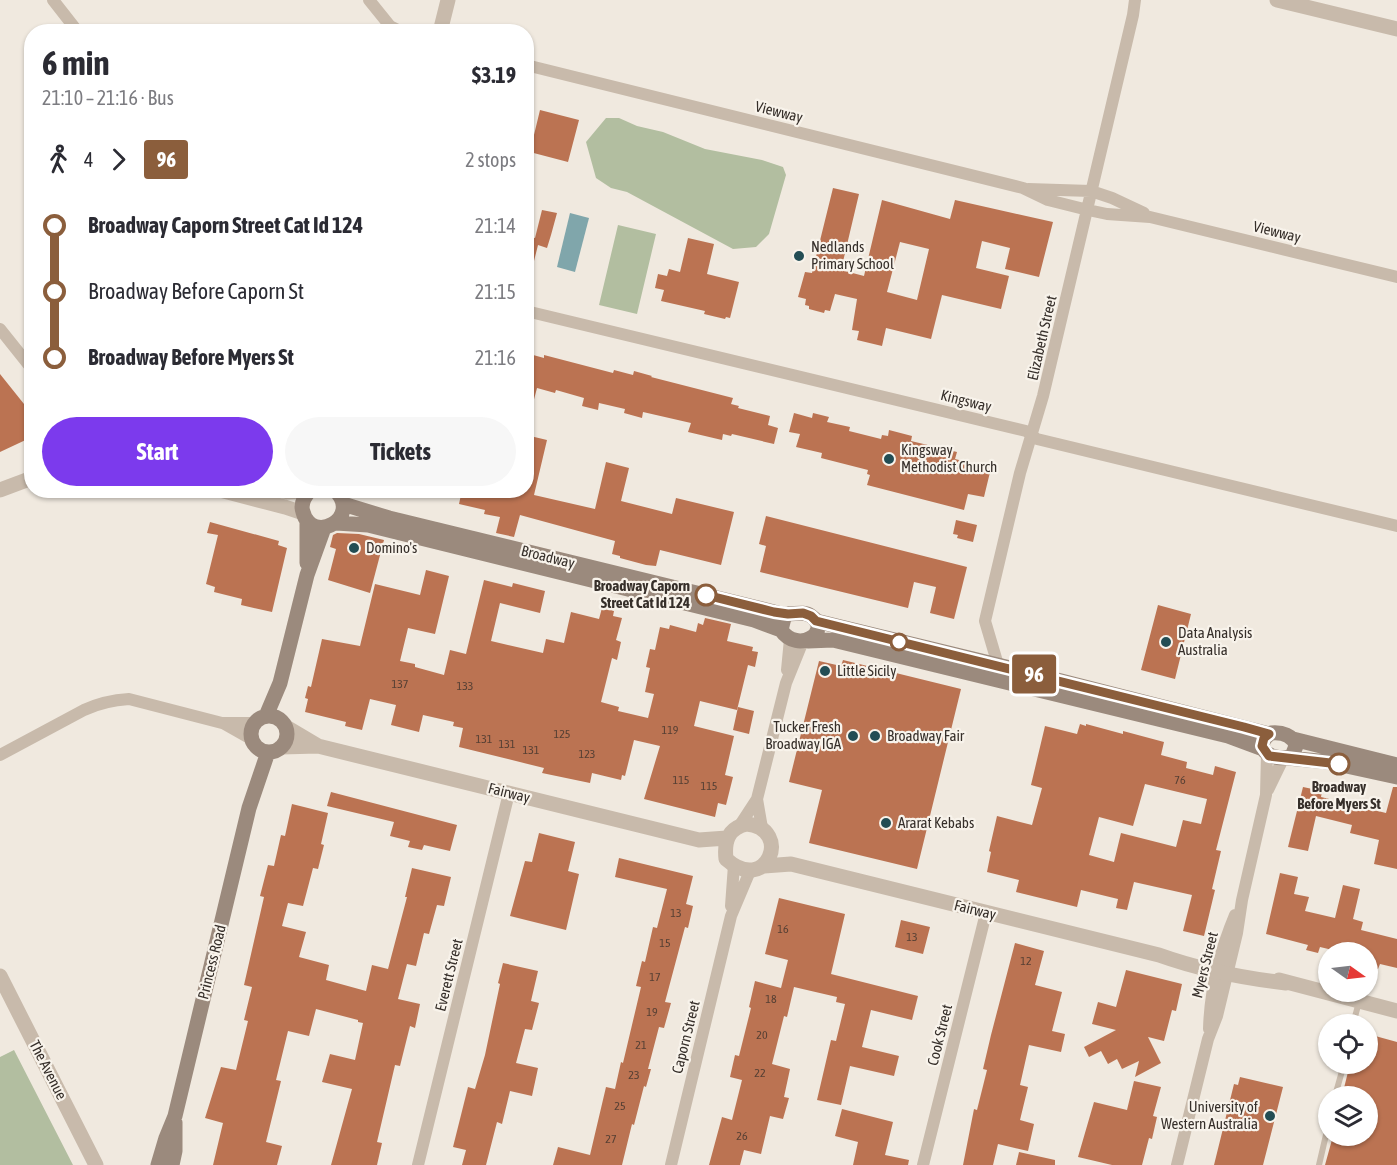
<!DOCTYPE html>
<html lang="en">
<head>
<meta charset="utf-8">
<style>
  body { margin:0; font-family:"Asap Condensed",sans-serif; background:#f7f7f7; color:#2b2b33; height:100vh; display:flex; flex-direction:column; font-size:22px; white-space:nowrap }
  * { box-sizing:border-box; margin:0 }
  p { font-size:20px; color:#7c7c81 }
  .icon { flex:none; width:33px; height:33px; fill:none; stroke:currentColor; stroke-width:2; stroke-linecap:round; stroke-linejoin:round }
  .map { position:relative; flex:1; overflow:hidden }
  .sheet { position:absolute; left:24px; top:24px; width:510px; height:474px; display:flex; flex-direction:column; background:#fff; border-radius:24px; box-shadow:0 2px 4px #0004 }
  .sheet>* { flex:none }
  .badge { padding:0 12px; border-radius:4px; font-size:21px; line-height:39px }
  .needle { width:39px; rotate:104deg }
  .controls { position:absolute; left:1318px; top:942px; display:grid; gap:12px }
  .controls a { display:grid; place-items:center; width:60px; height:60px; border-radius:50%; background:#fff; box-shadow:0 2px 4px #0004; font-size:30px }
  .map>.badge { position:absolute; translate:-50% -50%; box-shadow:0 0 0 3px #fff }
  .legs { display:flex; align-items:center; gap:9px; height:66px; padding:0 18px; font-size:20px }
  .legs p { margin-inline-start:auto }
  .summary { display:flex; align-items:center; justify-content:space-between; height:102px; padding:0 18px }
  h1 { font-size:33px; font-weight:700; line-height:45px }
  .primary-button { display:flex; gap:12px; margin-top:auto; padding:12px 18px }
  .primary-button a { flex:1; height:69px; border-radius:36px; background:#7c3aed; color:#fff; font-size:24px; font-weight:700; line-height:69px; text-align:center }
  .primary-button a+a { background:#f7f7f7; color:#2b2b33 }
  ul { padding:0 18px; list-style:none }
  li { display:flex; align-items:center; gap:21px; height:66px; font-size:22px }
  li i { display:grid; place-items:center; width:9px; height:100%; margin:0 8px; background:currentColor }
  li i::after { content:''; width:15px; height:15px; margin:-8px; border:4px solid; border-radius:50%; background:#fff }
  li p { margin-inline-start:auto }
  li:first-child i { background:linear-gradient(#0000 50%,currentColor 0) }
  li:last-child i { background:linear-gradient(currentColor 50%,#0000 0) }
  .map>svg:first-child { display:block }
  .green { fill:#b2bea0 }
  .water { fill:#80a6ab }
  .building { fill:#bb7352; fill-rule:evenodd }
  .lines { fill:none; stroke-linecap:round; stroke-linejoin:round }
  .service { stroke:#c8baab; stroke-width:6 }
  .minor { stroke:#c8baab; stroke-width:12 }
  .tertiary { stroke:#c8baab; stroke-width:15 }
  .secondary { stroke:#9b8a7d; stroke-width:15 }
  .line-1-casing { stroke:#fff; stroke-width:14 }
  .line-1 { stroke:#8b5e3c; stroke-width:9 }
  .poi-dot { fill:#234d54; stroke:#f8f3eb; stroke-width:2 }
  .stop-1-dot { fill:#fff; stroke:#8b5e3c; stroke-width:3 }
  .labels { text-anchor:middle; stroke-width:4.5; stroke-linejoin:round; paint-order:stroke }
  .number-label { font-size:12px; fill:#574034 }
  .street-label { font-size:15px; fill:#362f2a; stroke:#f8f3eb }
  .poi-label { font-size:15px; fill:#362f2a; stroke:#f8f3eb; text-anchor:start }
  .stop-label { font-size:15px; font-weight:bold; fill:#362f2a; stroke:#f8f3eb; text-anchor:end }
</style>
</head>
<body>
<div class="map">
<svg width="1397" height="1165" viewBox="0 0 1397 1165">
  <rect width="100%" height="100%" fill="#f0e9df"/>
  <path class="green" d="M606 118H619L637 126 663 132 705 149 762 160 783 167 786 175 769 234 756 247 733 249 627 192 611 188 596 178 586 142Z
    M618 225 656 234 637 314 599 305Z
    M14 1050 73 1165H0V1057Z"/>
  <path class="water" d="M570 213 589 218 575 272 557 267Z"/>
  <path class="building" d="M540 110 579 120 568 162 526 151V138L533 139Z
    M833 188 859 194 841 270 864 276 882 200 950 219 955 200 1053 222 1039 277 1005 269 1010 248 982 241 976 268 1009 276 1001 309 942 295 931 339 886 328 882 346 857 340 859 331 852 330 857 299 835 294 830 311 825 310 824 313 809 309V306L805 305 806 299 798 297 805 272 812 273ZM900 242 929 249 917 300 887 292Z
    M542 210 557 213 551 235 547 248 538 245 531 273 526 272V236L535 238Z
    M688 238 714 244 707 274 739 282 730 318 726 317 725 319 704 314 705 311 661 301 664 290 655 288 658 274 667 276 669 269 680 272Z
    M526 353 544 358V355L613 373 614 370 633 375 634 371 652 376 651 377 733 398 731 404 739 406 738 408 770 416 768 425 778 428 774 444 732 434 731 436 723 434 722 440 688 432 691 423 643 412 642 418 624 413 625 409 599 403 598 410 582 406 584 398 556 390 555 393 537 388 531 411 526 410Z
    M0 374 32 414V437L0 452Z
    M794 413 812 418 813 413 829 417 827 422 850 427 849 431 881 439 882 435 888 436 889 430 912 436 911 441 957 452 955 459 991 468 984 497 968 494 964 510 867 485 870 475 867 474 868 470 821 458 822 453 796 447 800 434 789 432Z
    M526 435 547 440 534 495 595 509 606 462 629 468 621 501 672 514 676 498 734 512 721 565 660 550 656 566 646 565 620 558V556L612 554 615 541 520 515 514 537 496 533 500 517 484 514 485 510 459 504 462 490H526Z
    M766 516 967 567 954 619 930 613 936 587 914 582 908 608 760 572 766 546 759 544Z
    M956 520 977 525 973 542 957 538 958 535 953 534Z
    M210 522 279 541 278 545 287 548 272 612 241 605 242 599 214 592 215 587 206 584 218 535 207 533Z
    M337 533 359 534 384 540 370 593 328 580 336 549 330 547 333 535Z
    M426 570 449 576 435 634 408 628 400 661 415 664V667L444 675 450 650 466 654 484 580 512 587 513 583 545 591 540 613 500 603 491 641 543 653 546 639 564 643 571 612 599 619 602 608 614 611 613 616 622 618 616 640 621 642 617 660 612 658 601 702 619 707 618 711 648 718 654 694 645 692 650 668 646 667 650 649 655 650 660 627 669 629 670 625 696 632 698 623 703 625 705 618 731 624 727 641 753 647 752 651 758 652 755 667 748 665 737 710 700 701 694 726 734 736 725 775 733 777 726 805 718 803 715 817 644 799 660 746 634 740 625 776 622 775 621 780 592 773 590 783 542 773 544 768 459 747 463 728 453 726 454 722 423 715 419 732 391 725 396 705 370 699 362 730 345 726 346 722 305 712 308 699 305 698 308 686 311 687 322 639 360 646 375 584 420 595Z
    M1158 605 1191 614 1175 679 1141 670Z
    M843 660 961 689 917 869 809 843 822 790 789 782 819 661 841 666Z
    M738 707 754 711 749 734 733 730Z
    M1080 724 1086 726V724L1123 734V731L1164 742 1161 755 1187 762 1186 768 1213 775 1215 766 1236 772 1216 850 1221 851 1212 889 1215 890 1204 936 1183 931 1192 895 1134 882 1127 910 1116 908 1118 899 1081 890 1077 907 1016 892 1019 880 987 872 991 852 989 851 997 816 1032 825 1042 788 1031 785 1045 726 1077 734ZM1145 784 1207 799 1201 824 1183 820 1176 847 1121 833 1114 862 1089 855 1099 817 1133 826Z
    M1303 787 1322 791 1321 797 1386 813 1393 787H1397V869L1374 864 1379 840 1350 833 1352 825 1316 816 1308 851 1288 847Z
    M331 792 457 825 450 851 424 845 422 850 408 847 410 841 390 836 394 822 327 806Z
    M292 804 328 813 321 844 324 845 318 869 313 868 303 906 288 903 282 926 306 932 299 957 329 965 326 980 366 991 372 965 388 969 407 897H405L412 868 451 877 444 906 437 905 429 934 424 933 416 966 407 964 398 999 420 1004 415 1028 410 1026 400 1066 395 1065 377 1142 382 1143 377 1165H331L352 1089 322 1082 330 1054 355 1060 363 1023 358 1022V1020L316 1009 309 1036 288 1031 276 1080 281 1081 266 1142 282 1146 277 1165H213L223 1123 205 1118 221 1067 236 1070 248 1021 244 1020 252 987 244 985 264 897 260 896 268 865 274 866 281 835 285 836Z
    M539 833 575 842 568 871 579 874 566 930 510 916 525 861 532 862Z
    M619 858 693 876 686 904 693 906 688 928 685 927 665 1002 671 1003 664 1028 659 1027 648 1069H651L646 1087 644 1086 634 1125 632 1124 622 1165H553L558 1147 590 1155 606 1087 615 1089 621 1062 623 1063 641 987 636 986 642 961 645 962 653 927 657 928 667 889 615 877Z
    M1280 873 1298 877 1294 894 1309 897 1305 911 1335 918 1343 885 1360 889 1353 919 1363 922 1361 930 1397 939V968L1380 964 1378 969 1368 967V952H1341L1320 947 1318 953 1306 950 1308 945 1266 934Z
    M779 898 845 914 831 974 918 996 912 1020 871 1010 862 1047 899 1056 894 1076 850 1066 841 1105 817 1100 831 1040 836 1041 845 1004 836 1002 837 997 794 987 787 1017 784 1016 772 1064 790 1069 784 1097 789 1098 783 1119 770 1116 761 1154 744 1150 740 1165H709L722 1117 732 1120 742 1080 730 1077 735 1055 739 1056 751 1008 749 1007 755 981 781 988 788 960 765 954Z
    M901 920 930 927 923 954 895 947Z
    M1015 943 1044 951 1035 985 1062 992 1052 1031 1065 1034 1061 1052 1029 1045 1020 1085 1028 1087 1020 1120 1034 1124 1028 1151 998 1144 993 1165H963L974 1109 977 1110 987 1070 983 1069 991 1035Z
    M503 963 538 971 531 1001 539 1003 532 1030 525 1029 516 1063 538 1068 532 1096 510 1091 502 1124 497 1122 486 1165H462L466 1150 453 1147 468 1087 475 1089 485 1055 500 984 498 983Z
    M1126 970 1182 984 1176 1011 1172 1010 1164 1041 1148 1037 1161 1063 1135 1077 1139 1061 1122 1069 1117 1059 1108 1064 1101 1051 1089 1057 1084 1047 1116 1030 1092 1024 1098 1002 1116 1007Z
    M1368 1034 1397 1042V1165H1325L1333 1136H1368V1096H1342L1350 1064H1368Z
    M1240 1077 1283 1087 1263 1165H1214L1234 1084 1238 1085Z
    M1134 1081 1161 1087 1153 1116 1157 1117 1152 1139 1149 1138 1142 1165H1112L1078 1157 1094 1102 1127 1110Z
    M842 1109 893 1122 885 1155 909 1160 908 1165H853L858 1142 835 1136Z
    M1019 1152 1055 1160V1165H1016Z"/>
  <g class="lines">
    <path class="service" d="M1353 1024 1359 1002
      M1335 1096 1344 1064
      M1319 1165 1329 1122"/>
    <path class="minor" d="M53 0 78 32
      M369 0 390 26 402 32
      M526 65 1023 188 1048 200 1088 210 1107 214 1150 217 1397 277
      M1028 189 1091 191 1112 198 1144 213
      M526 311 1026 431 1037 439 1397 526
      M0 329 32 369
      M998 665 985 621 1020 473 1043 396 1133 15 1135 0
      M787 670 790 639
      M223 723 253 740
      M0 755 84 710C99 703 113 700 129 699L222 723H255
      M1268 790 1283 759
      M757 799 762 828
      M740 825 757 799 786 683 803 641
      M731 906 734 865
      M1209 1029C1210 991 1220 951 1235 915
      M418 1165 509 793
      M671 1165 731 916 750 871
      M923 1165 986 913
      M1177 1165 1208 1039 1217 1016 1237 933 1242 900 1266 795 1267 754"/>
    <path class="tertiary" d="M1277 0 1397 29
      M440 32 448 0
      M0 490 32 478
      M220 490 285 507 303 513
      M280 490 288 492 309 491
      M286 727 318 746
      M281 747 318 746 699 840 727 838
      M747 824C793 829 767 896 726 859 724 841 728 828 747 824Z
      M764 866 791 864 1159 955C1201 970 1242 978 1286 983
      M0 976 96 1165
      M1279 980 1397 1011"/>
    <path class="secondary" d="M310 490C304 497 300 504 303 512 312 546 363 517 335 490
      M343 504 389 518 774 612C778 613 784 615 788 614 796 614 804 611 811 616 833 631 798 655 781 630L784 618 788 614
      M307 520V563
      M336 523 368 525 754 620 781 630
      M816 621 998 665 1269 734
      M808 641 833 640 1228 736 1263 749
      M251 734a18 18 0 1 1 36 0a18 18 0 1 1-36 0Z
      M266 716 280 683 307 575 324 528
      M1271 733C1282 732 1293 735 1296 746L1292 756C1274 763 1249 748 1271 733Z
      M1293 739 1397 765
      M1288 758 1328 762 1397 777
      M158 1165 166 1138 175 1116 249 808 268 752
      M172 1165 175 1151V1122"/>
  </g>
  <g class="lines">
    <g class="line-1-casing">
      <path id="line-1" d="M706 595 774 612 788 614 803 613 811 616 816 621 1244 727 1269 734 1264 738 1262 746 1269 756 1339 764"/>
    </g>
    <use href="#line-1" class="line-1"/>
  </g>
  <g class="poi-dot">
    <circle cx="799" cy="256" r="6"/>
    <circle cx="889" cy="459" r="6"/>
    <circle cx="354" cy="548" r="6"/>
    <circle cx="1166" cy="642" r="6"/>
    <circle cx="825" cy="671" r="6"/>
    <circle cx="853" cy="736" r="6"/>
    <circle cx="875" cy="736" r="6"/>
    <circle cx="886" cy="823" r="6"/>
    <circle cx="1270" cy="1116" r="6"/>
  </g>
  <g class="stop-1-dot">
    <circle cx="706" cy="595" r="10"/>
    <circle cx="899" cy="642" r="8"/>
    <circle cx="1339" cy="764" r="10"/>
  </g>
  <g class="labels">
    <g class="number-label">
      <text x="400" y="688">137</text>
      <text x="465" y="690">133</text>
      <text x="670" y="734">119</text>
      <text x="562" y="738">125</text>
      <text x="484" y="743">131</text>
      <text x="507" y="748">131</text>
      <text x="531" y="754">131</text>
      <text x="587" y="758">123</text>
      <text x="681" y="784">115</text>
      <text x="1180" y="784">76</text>
      <text x="709" y="790">115</text>
      <text x="676" y="917">13</text>
      <text x="783" y="933">16</text>
      <text x="912" y="941">13</text>
      <text x="665" y="947">15</text>
      <text x="1026" y="965">12</text>
      <text x="655" y="981">17</text>
      <text x="771" y="1003">18</text>
      <text x="652" y="1016">19</text>
      <text x="762" y="1039">20</text>
      <text x="641" y="1049">21</text>
      <text x="760" y="1077">22</text>
      <text x="634" y="1079">23</text>
      <text x="620" y="1110">25</text>
      <text x="742" y="1140">26</text>
      <text x="611" y="1143">27</text>
    </g>
    <g class="street-label">
      <text transform="translate(779 112) rotate(14)" y="5">Viewway</text>
      <text transform="translate(1277 232) rotate(14)" y="5">Viewway</text>
      <text transform="translate(1042 338) rotate(-77)" y="5">Elizabeth Street</text>
      <text transform="translate(966 401) rotate(14)" y="5">Kingsway</text>
      <text transform="translate(548 557) rotate(14)" y="5">Broadway</text>
      <text transform="translate(509 793) rotate(14)" y="5">Fairway</text>
      <text transform="translate(975 910) rotate(14)" y="5">Fairway</text>
      <text transform="translate(212 962) rotate(-76)" y="5">Princess Road</text>
      <text transform="translate(1205 965) rotate(-76)" y="5">Myers Street</text>
      <text transform="translate(449 975) rotate(-76)" y="5">Everett Street</text>
      <text transform="translate(940 1035) rotate(-76)" y="5">Cook Street</text>
      <text transform="translate(686 1037) rotate(-76)" y="5">Caporn Street</text>
      <text transform="translate(48 1070) rotate(63)" y="5">The Avenue</text>
    </g>
    <g class="poi-label">
      <text x="811" y="252">Nedlands<tspan x="811" dy="17">Primary School</tspan></text>
      <text x="901" y="455">Kingsway<tspan x="901" dy="17">Methodist Church</tspan></text>
      <text x="366" y="553">Domino's</text>
      <text x="1178" y="638">Data Analysis<tspan x="1178" dy="17">Australia</tspan></text>
      <text x="837" y="676">Little Sicily</text>
      <text x="841" y="732" text-anchor="end">Tucker Fresh<tspan x="841" dy="17">Broadway IGA</tspan></text>
      <text x="887" y="741">Broadway Fair</text>
      <text x="898" y="828">Ararat Kebabs</text>
      <text x="1258" y="1112" text-anchor="end">University of<tspan x="1258" dy="17">Western Australia</tspan></text>
    </g>
    <g class="stop-label">
      <text x="690" y="591">Broadway Caporn<tspan x="690" dy="17">Street Cat Id 124</tspan></text>
      <text x="1339" y="792" text-anchor="middle">Broadway<tspan x="1339" dy="17">Before Myers St</tspan></text>
    </g>
  </g>
</svg>
<div class="controls">
<a><svg class="needle" viewBox="-14 -14 28 28"><path d="M0-13l5 13h-10z" fill="#e53935"/><path d="M0 13l5-13h-10z" fill="#7c7c81"/></svg></a>
<a><svg class="icon" aria-label="locate" viewBox="0 0 24 24"><circle cx="12" cy="12" r="6"/><path d="M12 2v4M12 18v4M2 12h4M18 12h4"/></svg></a>
<a><svg class="icon" aria-label="layers" viewBox="0 0 24 24"><path d="M12 4l9 5-9 5-9-5zM3 14l9 5 9-5"/></svg></a>
</div>
<b class="badge" style="left:1034px;top:674px;background:#8b5e3c;color:#fff">96</b>
<section class="sheet">
<div class="summary"><div><h1>6 min</h1><p>21:10 – 21:16 · Bus</p></div><b>$3.19</b></div>
<div class="legs"><svg class="icon" aria-label="walk" viewBox="0 0 24 24"><circle cx="13" cy="4" r="2"/><path d="M13 8l-2 6 4 7M11 14l-3 7M7 12l3-4h3l4 4"/></svg>4<svg class="icon" aria-label="forward" viewBox="0 0 24 24"><path d="M9 5l7 7-7 7"/></svg><b class="badge" style="background:#8b5e3c;color:#fff">96</b><p>2 stops</p></div>
<ul>
<li><i style="color:#8b5e3c"></i><b>Broadway Caporn Street Cat Id 124</b><p>21:14</p></li>
<li><i style="color:#8b5e3c"></i><span>Broadway Before Caporn St</span><p>21:15</p></li>
<li><i style="color:#8b5e3c"></i><b>Broadway Before Myers St</b><p>21:16</p></li>
</ul>
<div class="primary-button"><a>Start</a><a>Tickets</a></div>
</section>
</div>
</body>
</html>
